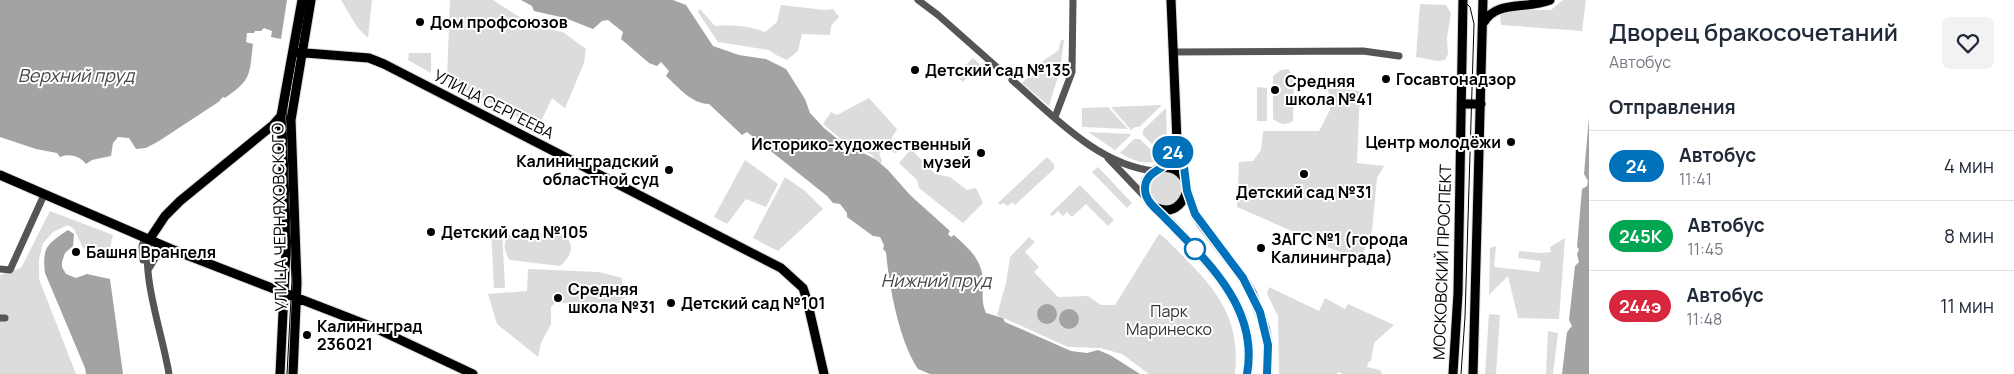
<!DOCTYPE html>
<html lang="ru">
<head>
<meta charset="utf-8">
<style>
  body { margin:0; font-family:Manrope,sans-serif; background:#f2f2f3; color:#1f2937; height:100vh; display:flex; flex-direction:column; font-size:19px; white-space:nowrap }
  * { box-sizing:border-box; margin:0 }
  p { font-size:16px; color:#747a83 }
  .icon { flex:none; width:28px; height:28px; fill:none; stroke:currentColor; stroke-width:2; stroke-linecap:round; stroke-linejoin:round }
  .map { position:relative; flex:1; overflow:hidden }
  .sheet { display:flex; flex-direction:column; background:#fff; width:425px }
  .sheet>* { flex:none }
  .badge { padding:0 10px; border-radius:16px; font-size:18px; line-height:32px }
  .map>.badge { position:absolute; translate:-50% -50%; box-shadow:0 0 0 2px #fff }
  h2 { padding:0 20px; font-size:19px; line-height:45px }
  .round { display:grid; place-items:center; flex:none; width:52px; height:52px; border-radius:8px; background:#f2f2f3 }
  .summary { display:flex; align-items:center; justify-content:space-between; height:85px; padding:0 20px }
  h1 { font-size:24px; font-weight:600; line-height:38px }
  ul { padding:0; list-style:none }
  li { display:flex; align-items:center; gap:15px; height:70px; padding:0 20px; border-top:1px solid #e0e1e3 }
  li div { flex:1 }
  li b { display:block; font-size:19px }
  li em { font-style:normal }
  li .badge { min-width:55px; font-weight:700; text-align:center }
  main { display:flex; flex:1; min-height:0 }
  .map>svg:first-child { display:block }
  .green { fill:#dcdcdc }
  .water { fill:#a3a3a3 }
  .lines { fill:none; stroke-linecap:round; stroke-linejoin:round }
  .major-casing { stroke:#dbdbdb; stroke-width:11 }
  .minor { stroke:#555; stroke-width:7 }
  .major { stroke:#000; stroke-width:9 }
  .tram { stroke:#000; stroke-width:1 }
  .line-casing { stroke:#fff; stroke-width:11 }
  .line { stroke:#0072bc; stroke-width:8 }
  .poi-dot { fill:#000; stroke:#fff; stroke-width:2 }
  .stop-dot { fill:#fff; stroke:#0072bc; stroke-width:2.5 }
  .labels { text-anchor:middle; stroke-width:4; stroke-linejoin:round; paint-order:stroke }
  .poi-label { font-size:16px; font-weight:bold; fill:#000; stroke:#fff; text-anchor:start }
  .street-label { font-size:16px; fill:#000; stroke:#fff }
  .park-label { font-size:16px; fill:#333; stroke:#fff }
  .water-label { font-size:18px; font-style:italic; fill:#444; stroke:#fff }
</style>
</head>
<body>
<main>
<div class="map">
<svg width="1589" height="374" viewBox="0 0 1589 374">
  <rect width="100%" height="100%" fill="#fff"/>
  <path class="green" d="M341 0H372L368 38 357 27Z
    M450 0H493L533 26 563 32 586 49 584 63 565 108 552 98 538 128 452 83 447 79Z
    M1563 0H1586L1582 31 1501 25 1500 13 1526 10H1551Z
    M1420 4 1446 5 1451 13 1447 38 1448 54 1445 60 1438 61 1416 57Z
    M781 5 825 10 833 9 839 17 831 26 830 35 802 34 798 51 787 60 776 55 769 50 718 42 698 12 700 9 715 26C733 24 749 26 765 32L777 22Z
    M1061 40H1064L1060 70 1049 106 1022 83 1044 60 1058 51Z
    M409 53H431V73L408 60Z
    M973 58 981 65 963 82 955 75Z
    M1288 69 1294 77 1293 121C1285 126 1280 124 1273 119V76L1281 70Z
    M1257 87 1267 88V121H1257Z
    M1328 88 1360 91 1357 163 1384 166 1377 178 1372 231 1360 261 1237 207 1239 162 1253 161 1261 150 1263 131H1319L1330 110Z
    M869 98 897 129 891 139 900 151 895 153 889 149 879 153 882 161 880 164 872 155 842 140 823 124 831 112 837 115Z
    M1162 105 1139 127H1135L1131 130 1111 107Z
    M1108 107 1128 129 1082 127V108Z
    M1166 108 1167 143 1163 155 1143 135V130Z
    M1088 132 1130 134 1131 135 1115 150Z
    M1134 139H1140L1160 159C1147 167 1132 160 1120 153Z
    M911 149 935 174 950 177 967 190 976 188 983 203 963 223 919 188 917 180 899 163Z
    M1047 157 1054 164V169L1015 205 1012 202 1008 206 1003 203 1000 205 998 203Z
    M745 160 778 184 766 207 746 199 727 224 714 217Z
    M1098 167 1132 203 1127 208 1092 172Z
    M1149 188a17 17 0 1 1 34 0a17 17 0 1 1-34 0Z
    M785 177 805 191 823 209 778 251 753 238Z
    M1080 185 1114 220 1108 226 1086 204 1072 217 1067 212 1063 216 1058 211 1052 216 1050 214Z
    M50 211 113 235 108 256H97L83 248 74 229 68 225 53 232 43 243 39 259V279L76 374H0V275L21 268Z
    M502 229 505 288H494L491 230Z
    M513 231 564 235C576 245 571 257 560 266L510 260C502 250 503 239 513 231Z
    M1159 234 1164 237C1206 280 1242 308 1235 374H1149L1122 354 1100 348 1068 347 997 315 1006 283 1010 257 1029 237 1035 242 1025 252 1039 267 1034 272 1058 297 1088 296 1101 305H1115Z
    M1565 238 1559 319 1518 318 1508 276 1489 295 1490 248 1496 246 1494 267 1539 272 1541 261 1518 258 1519 251 1541 253 1551 252 1550 247Z
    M528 269 599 272 622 278 624 303H555L551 307V324L541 343 538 357 497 324 488 294 527 291Z
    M1269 287 1319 311 1325 298 1345 309 1348 304 1394 325 1374 343 1371 361 1368 362 1367 367 1380 370 1382 374H1343L1338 372 1337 374H1279L1278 316 1267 294Z
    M1489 314 1500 315 1496 374H1485Z
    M1548 331 1558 333 1553 374H1546Z"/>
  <path class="water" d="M0 0H287L281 39 271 37 272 31 264 28 261 31H255L254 33H247L246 42 253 44C249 76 252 79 225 98L223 97 220 100V101L159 141 146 148 136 149 129 138 118 137 113 143 111 156 92 160 86 164C80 156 69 153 60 157L57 153 36 149 0 137Z
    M521 0H673L686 5 713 46 739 55 766 59 786 69 805 99 810 113 824 128 840 141 875 159 888 170 910 195 950 231 948 234 951 237 954 235C969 249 982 259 983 281 983 293 981 302 986 313L1003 318 1005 322 1071 351 1087 353 1098 350 1110 355 1140 374H930L918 369C899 341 889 286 886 252L883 249 884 245 880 237 873 236 847 217V213L840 204 833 203 827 196 747 132 742 135 709 104C692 104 678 87 666 76L669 71 661 62 657 66 649 63 621 39 623 32 608 20 602 21 593 29 565 18 534 11 532 6Z
    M1589 117V374H1562L1567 332 1572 326 1569 320 1575 266 1579 262 1577 254 1579 249 1577 247 1582 189 1587 186 1588 181 1584 174Z
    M68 230 74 234 73 246 65 253 62 262V267L66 274 76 278 87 274 110 279 123 374H86L85 368 45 273C42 247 47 244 68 230Z
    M1037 314a10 10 0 1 1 20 0a10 10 0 1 1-20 0Z
    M1059 319a10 10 0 1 1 20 0a10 10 0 1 1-20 0Z"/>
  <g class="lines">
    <g class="major-casing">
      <path id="major" d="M1171 0 1177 141 1184 167 1187 191 1195 214 1202 225 1243 278 1252 293 1265 328 1268 345 1267 374
        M1484 22C1497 0 1525 10 1550 0
        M293 52 369 58 384 64 781 268 803 288 807 300 824 374
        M1461 104H1481
        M1160 167 1171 159 1177 141
        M0 175 171 249 375 328 473 374
        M1186 181C1169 151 1131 177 1150 203 1165 216 1178 231 1191 245 1226 282 1257 320 1247 374
        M1157 208C1172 214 1182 206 1187 191
        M149 240 165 216 180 201 273 125 281 116
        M280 374 286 251 281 116 302 0
        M293 374 297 283 291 120 311 0
        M1453 374 1458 293 1463 0
        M1473 374 1483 0"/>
    </g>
    <path class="minor" d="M918 0 938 15 999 69
      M1173 52 1363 51 1399 56
      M1012 80C1052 115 1099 166 1155 171
      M1055 117 1072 72 1073 0
      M1108 158 1147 199
      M149 240C141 276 163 336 169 374
      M143 260 142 246 145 238
      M0 269 10 270 44 195
      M148 270 156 257 171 249
      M0 318H5"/>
    <use href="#major" class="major"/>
    <path class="tram" d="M287 374 292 280 286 127 287 107 306 0
      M1461 374 1465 317 1474 24 1470 7 1463 0"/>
  </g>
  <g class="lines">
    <g class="line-casing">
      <path id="line" d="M1247 374C1259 308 1208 262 1166 219 1158 210 1145 202 1145 189 1145 171 1163 171 1171 159 1174 154 1175 146 1177 140L1184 167 1187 191 1195 214 1243 278 1260 312 1268 345 1267 374"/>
    </g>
    <use href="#line" class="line"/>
  </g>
  <g class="poi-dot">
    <circle cx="420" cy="22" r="5"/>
    <circle cx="915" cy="70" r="5"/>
    <circle cx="1386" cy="79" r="5"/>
    <circle cx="1275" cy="90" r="5"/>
    <circle cx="1511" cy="142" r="5"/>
    <circle cx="981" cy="153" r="5"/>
    <circle cx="669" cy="170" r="5"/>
    <circle cx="1304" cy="174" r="5"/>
    <circle cx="431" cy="232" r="5"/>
    <circle cx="1261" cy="248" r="5"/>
    <circle cx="76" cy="252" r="5"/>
    <circle cx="558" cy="298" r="5"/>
    <circle cx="671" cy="303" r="5"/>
    <circle cx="307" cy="335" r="5"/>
  </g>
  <circle class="stop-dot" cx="1195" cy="249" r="10"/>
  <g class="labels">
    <g class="poi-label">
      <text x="430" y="28">Дом профсоюзов</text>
      <text x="925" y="76">Детский сад №135</text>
      <text x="1396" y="85">Госавтонадзор</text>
      <text x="1285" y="87">Средняя<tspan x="1285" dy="18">школа №41</tspan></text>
      <text x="1501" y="148" text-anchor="end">Центр молодёжи</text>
      <text x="971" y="150" text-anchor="end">Историко-художественный<tspan x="971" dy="18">музей</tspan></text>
      <text x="659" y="167" text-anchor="end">Калининградский<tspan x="659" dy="18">областной суд</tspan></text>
      <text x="1304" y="198" text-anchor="middle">Детский сад №31</text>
      <text x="441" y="238">Детский сад №105</text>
      <text x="1271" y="245">ЗАГС №1 (города<tspan x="1271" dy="18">Калининграда)</tspan></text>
      <text x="86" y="258">Башня Врангеля</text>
      <text x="568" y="295">Средняя<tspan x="568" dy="18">школа №31</tspan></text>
      <text x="681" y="309">Детский сад №101</text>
      <text x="317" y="332">Калининград<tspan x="317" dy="18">236021</tspan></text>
    </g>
    <g class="street-label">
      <text transform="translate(494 104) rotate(27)" y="6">УЛИЦА СЕРГЕЕВА</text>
      <text transform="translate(279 217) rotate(-91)" y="6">УЛИЦА ЧЕРНЯХОВСКОГО</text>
      <text transform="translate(1442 262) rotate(-88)" y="6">МОСКОВСКИЙ ПРОСПЕКТ</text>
    </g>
    <g class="park-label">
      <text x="1169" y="317">Парк<tspan x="1169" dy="18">Маринеско</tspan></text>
    </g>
    <g class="water-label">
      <text x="76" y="82">Верхний пруд</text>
      <text x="936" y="287">Нижний пруд</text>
    </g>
  </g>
</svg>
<b class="badge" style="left:1173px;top:152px;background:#0072bc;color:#fff">24</b>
</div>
<section class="sheet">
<div class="summary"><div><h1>Дворец бракосочетаний</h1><p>Автобус</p></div><a class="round"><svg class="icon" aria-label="heart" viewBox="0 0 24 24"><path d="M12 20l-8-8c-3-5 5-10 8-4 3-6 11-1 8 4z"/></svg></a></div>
<h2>Отправления</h2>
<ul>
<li><span class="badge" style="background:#0072bc;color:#fff">24</span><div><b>Автобус</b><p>11:41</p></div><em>4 мин</em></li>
<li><span class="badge" style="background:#00a651;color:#fff">245К</span><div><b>Автобус</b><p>11:45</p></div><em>8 мин</em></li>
<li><span class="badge" style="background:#d7263d;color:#fff">244э</span><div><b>Автобус</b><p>11:48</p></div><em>11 мин</em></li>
</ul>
</section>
</main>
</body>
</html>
